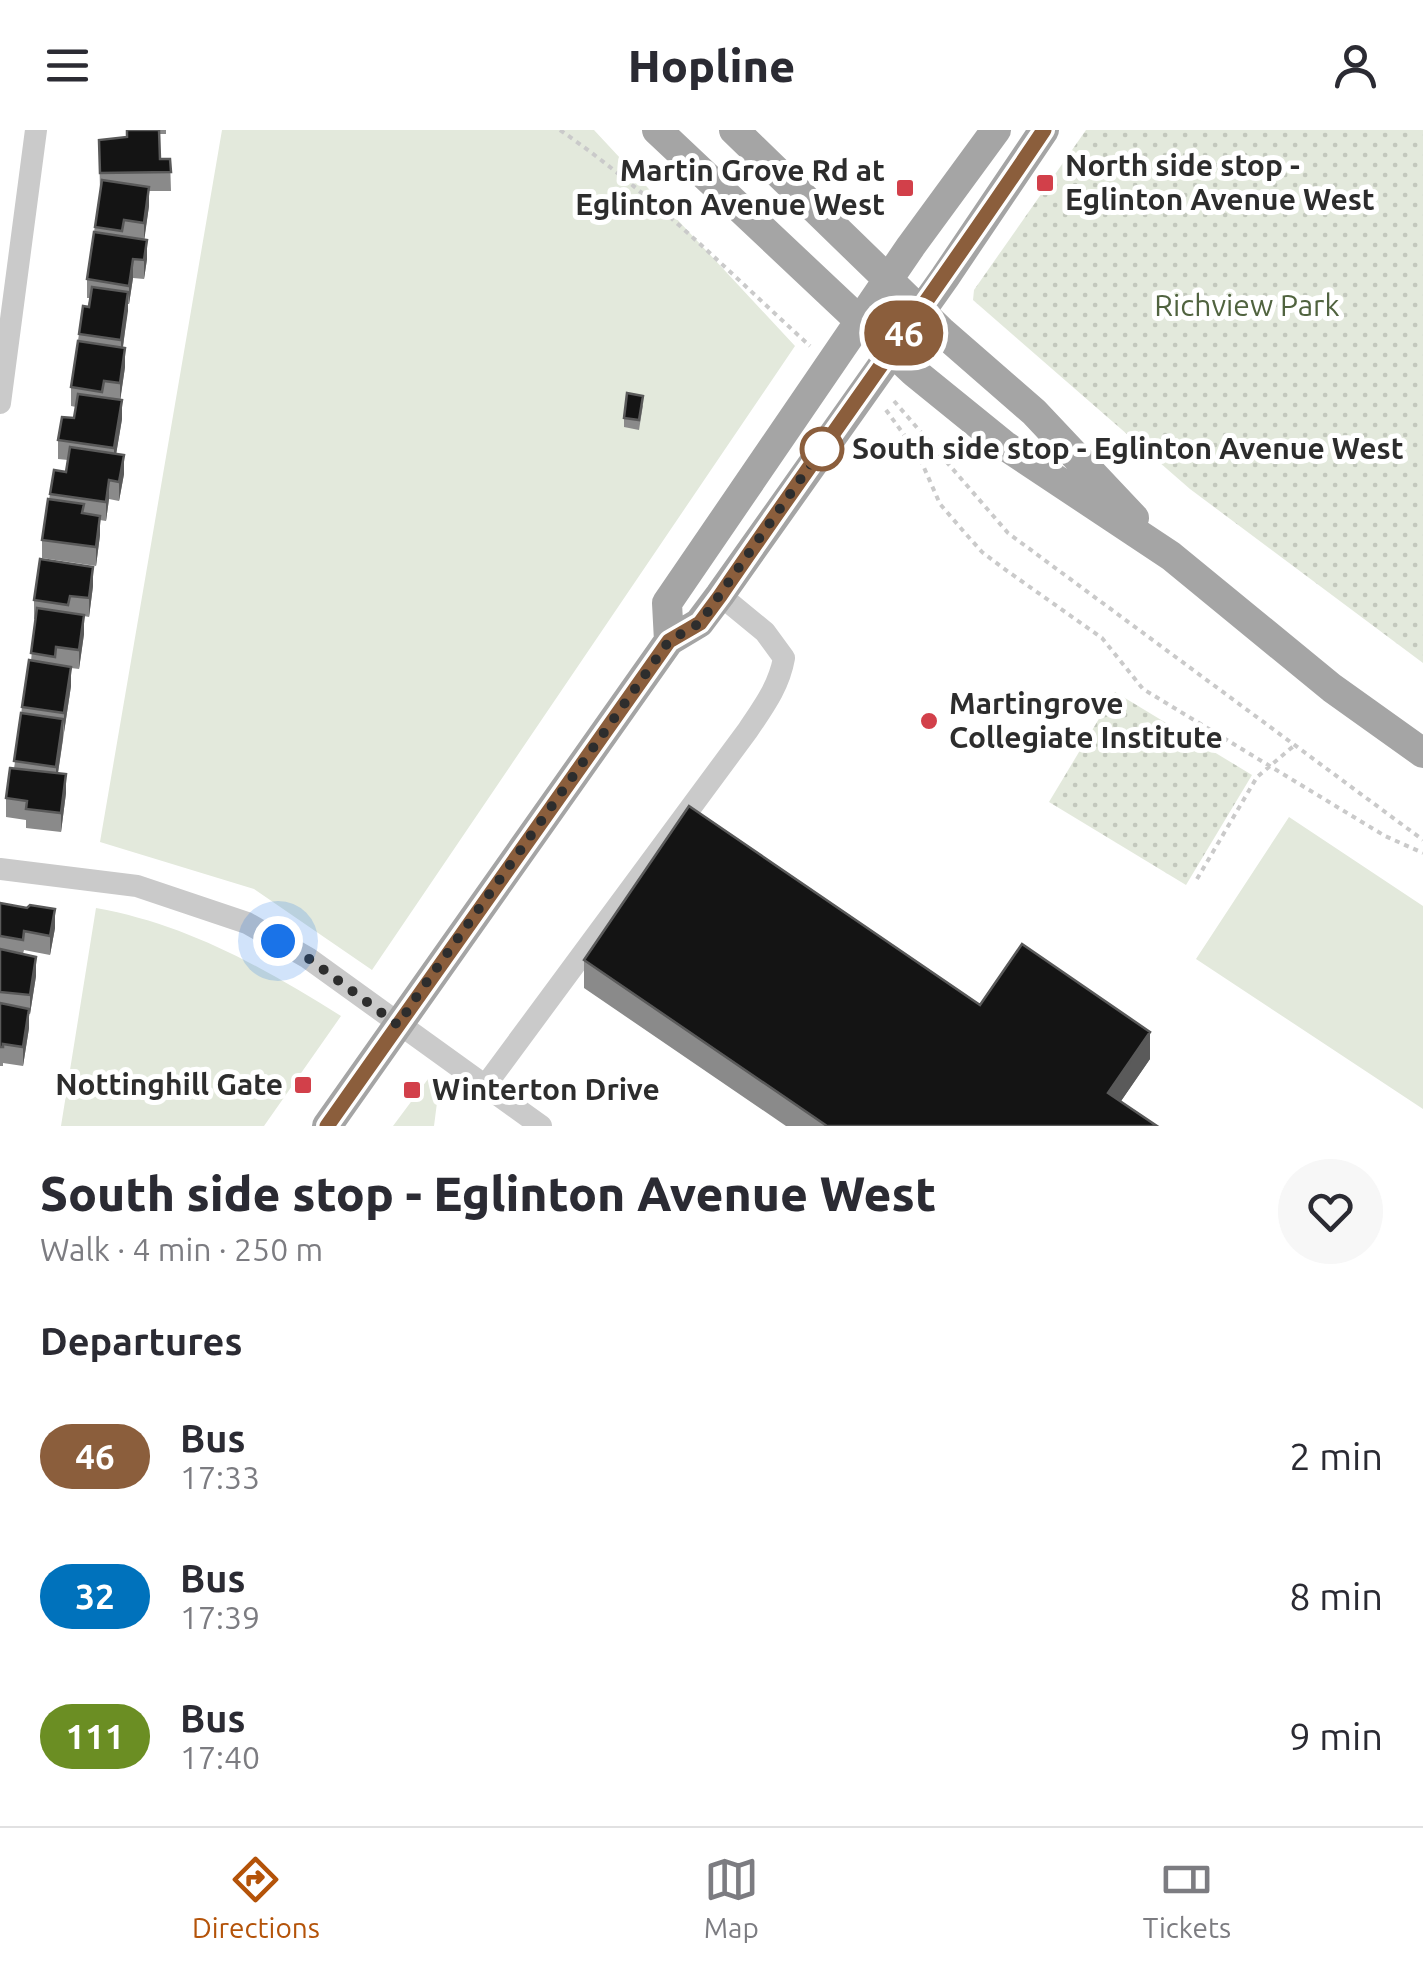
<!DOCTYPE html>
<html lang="en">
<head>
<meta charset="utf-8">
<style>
  body { margin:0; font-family:Ubuntu,sans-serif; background:#f7f7f7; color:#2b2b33; height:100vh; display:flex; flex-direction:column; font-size:38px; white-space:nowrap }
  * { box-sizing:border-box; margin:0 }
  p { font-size:32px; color:#7c7c81 }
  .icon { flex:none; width:55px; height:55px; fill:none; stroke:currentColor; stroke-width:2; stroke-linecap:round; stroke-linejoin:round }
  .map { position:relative; height:996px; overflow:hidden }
  .panel { display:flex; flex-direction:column; background:#fff; flex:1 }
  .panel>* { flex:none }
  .badge { padding:0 20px; border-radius:32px; font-size:35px; line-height:65px }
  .you { position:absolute; width:50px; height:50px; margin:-25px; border:8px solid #fff; border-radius:50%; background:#1a73e8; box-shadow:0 0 0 15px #1a73e833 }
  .map>.badge { position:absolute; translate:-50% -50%; box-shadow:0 0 0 5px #fff }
  h2 { padding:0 40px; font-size:38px; line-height:90px }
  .round { display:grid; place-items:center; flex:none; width:105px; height:105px; border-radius:52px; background:#f7f7f7 }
  .summary { display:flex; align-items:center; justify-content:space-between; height:170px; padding:0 40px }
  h1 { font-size:48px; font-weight:800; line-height:75px }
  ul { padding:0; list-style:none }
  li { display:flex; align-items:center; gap:30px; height:140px; padding:0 40px }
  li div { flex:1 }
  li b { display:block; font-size:38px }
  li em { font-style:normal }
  li .badge { min-width:110px; font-weight:700; text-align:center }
  header { display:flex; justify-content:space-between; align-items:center; height:130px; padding:0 40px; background:#fff; font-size:45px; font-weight:800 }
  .tabs { display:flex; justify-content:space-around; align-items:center; height:140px; border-top:2px solid #e1e1e2; background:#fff; font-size:28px; color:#7c7c81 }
  .tabs a { display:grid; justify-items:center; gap:5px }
  .tabs .selected { color:#b45309 }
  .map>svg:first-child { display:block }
  .green { fill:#e3e9dc }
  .park { fill:url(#park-dots) }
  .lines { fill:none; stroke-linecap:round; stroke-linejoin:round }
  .path { stroke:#cacaca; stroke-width:4; stroke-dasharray:5 5; stroke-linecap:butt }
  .minor { stroke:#cacaca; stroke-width:22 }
  .major { stroke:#a5a5a5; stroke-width:30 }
  .wall { fill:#8a8a8a }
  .shaded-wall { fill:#5a5a5a }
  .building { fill:#141414; stroke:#5a5a5a; stroke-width:2.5 }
  .line-casing { stroke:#fff; stroke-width:22 }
  .line { stroke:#8b5e3c; stroke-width:15 }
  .walk { stroke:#2d2d2d; stroke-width:10; stroke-dasharray:0 18 }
  .poi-dot { fill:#d2404a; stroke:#fff; stroke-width:4 }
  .stop-dot { fill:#fff; stroke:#8b5e3c; stroke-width:5 }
  .labels { text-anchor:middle; stroke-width:10; stroke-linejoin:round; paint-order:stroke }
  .poi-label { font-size:30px; font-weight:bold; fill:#2d2d2d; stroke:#fff; text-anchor:start }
  .park-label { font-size:30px; fill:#50633f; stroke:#fff }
  .stop-label { font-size:30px; font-weight:bold; fill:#2d2d2d; stroke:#fff; text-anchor:start }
</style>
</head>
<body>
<header><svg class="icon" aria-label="menu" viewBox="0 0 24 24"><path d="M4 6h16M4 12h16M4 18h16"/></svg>Hopline<svg class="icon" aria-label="person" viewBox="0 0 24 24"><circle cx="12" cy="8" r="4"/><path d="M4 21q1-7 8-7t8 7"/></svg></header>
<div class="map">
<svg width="1423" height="996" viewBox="0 0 1423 996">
  <defs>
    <pattern id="park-dots" width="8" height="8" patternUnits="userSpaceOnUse" patternTransform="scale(2.5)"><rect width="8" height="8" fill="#e3e9dc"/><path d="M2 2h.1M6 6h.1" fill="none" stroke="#c3c8bd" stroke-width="1.8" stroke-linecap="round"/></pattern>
  </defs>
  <rect width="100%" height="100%" fill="#fff"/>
  <path class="green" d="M222 0H594L795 216 372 840 254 759 100 712Z
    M1289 687 1423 776V979L1196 829Z
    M96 778C186 794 263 837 341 886L264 996H61Z
    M428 949 439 957 434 996H393Z"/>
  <path class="park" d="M1086 0H1423V533L1190 359 973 170 974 160Z
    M1115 562 1252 645 1186 755 1049 672Z"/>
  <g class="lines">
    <path class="path" d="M560 0C651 63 729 142 810 216
      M894 271 1008 403 1423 710
      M886 280 918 324 940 374 965 403 982 422 1003 438 1102 508 1143 559 1385 706 1423 723
      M1197 749 1257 647 1296 614"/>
    <path class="minor" d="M0 273 36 0
      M0 739 137 756 247 793 308 828 541 996
      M485 956 748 600C764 576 779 556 784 528L765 502 720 465"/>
    <path class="major" d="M657 0 914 242 1004 315 1171 426 1332 558 1423 623
      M734 0 941 201 1034 282 1134 388
      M669 511 667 473 911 116 996 0
      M327 996 669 511 699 493 720 465 945 147 1044 0"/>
  </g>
  <path class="wall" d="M127 0H166V4H159L160 29H170L171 61H149V76L144 109 147 129 144 149 133 148 129 174H128L123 218 125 237 120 270 122 289 116 324 124 344 119 371 109 369 106 391 100 390V405L96 436 42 428V410L50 364 66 342 68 330 58 329V310L74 288 76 277 71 276V257L79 204 90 168H87V149L100 62 99 10 127 7Z
    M643 275 639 300 624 297V288Z
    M93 456 89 487 84 486V504L79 539 71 538V556L58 643 66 663 61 702 26 698V690L6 687V668L14 639 22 577 31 531 35 489H34V470Z
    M0 773 55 798 50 825 24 820 23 824 36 846 30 884H29V898L23 936 3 933V936H0Z
    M584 830 980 875 1150 929 1121 971 1157 996H786L584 858Z"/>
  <path class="shaded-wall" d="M149 57V76L144 112V93Z
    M147 110V129L144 149V130Z
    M133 129V148L129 174V156Z
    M128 162V181L121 229V210Z
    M125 218V237L120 272V253Z
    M122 270V289L114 337V318Z
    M124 325V344L119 371V352Z
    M109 350V369L106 391V372Z
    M100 386V405L96 436V417Z
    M93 437V456L89 487V468Z
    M84 485V504L79 539V520Z
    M71 537V556L64 602V583Z
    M63 589V608L56 656V637Z
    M66 644V663L61 702V683Z
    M55 779V798L50 825V806Z
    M36 827V846L30 884V865Z
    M29 879V898L23 936V917Z
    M1150 902V929L1108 990V963Z"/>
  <path class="building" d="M127 0H159L160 29H170L171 42 100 43 99 10 127 7Z
    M102 50 149 57 144 93 124 90 122 101 95 97Z
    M94 102 147 110 144 130 133 129 129 156 87 149Z
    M92 157 128 162 121 210 79 204 83 176 89 177Z
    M78 211 125 218 120 253 104 251 102 262 71 257Z
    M627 263 643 266 639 290 624 288Z
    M78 264 122 270 114 318 58 310 62 287 74 288Z
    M70 317 124 325 119 352 109 350 106 372 50 364 54 340 66 342Z
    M48 369 84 374 82 383 100 386 96 417 42 410Z
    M40 429 93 437 89 468 70 466 68 475 34 470Z
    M37 478 84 485 79 520 56 517 55 527 31 523Z
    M29 530 71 537 64 583 22 577Z
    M21 583 63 589 56 637 14 631Z
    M10 638 66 644 61 683 26 679 27 671 6 668Z
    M689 676 980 875 1022 814 1150 902 1108 963 1157 996H827L584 830Z
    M0 773 27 778 30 775 55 779 50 806 24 801 23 810 0 806Z
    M0 819 36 827 30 865 0 862Z
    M0 873 29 879 23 917 3 914V917H0Z"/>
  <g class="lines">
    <g class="line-casing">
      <path id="line" d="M327 996 669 511 700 493 720 466C827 309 939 157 1044 0"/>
    </g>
    <use href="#line" class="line"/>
    <path class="walk" d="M278 811 308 828 398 895 419 863 669 511 700 493 832 304 822 319"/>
  </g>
  <g class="poi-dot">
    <rect x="1035" y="43" width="20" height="20" rx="5"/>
    <rect x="895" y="48" width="20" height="20" rx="5"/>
    <circle cx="929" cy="591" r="10"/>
    <rect x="293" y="945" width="20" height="20" rx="5"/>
    <rect x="402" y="950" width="20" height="20" rx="5"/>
  </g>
  <circle class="stop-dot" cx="822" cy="319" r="20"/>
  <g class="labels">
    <g class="poi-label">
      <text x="1065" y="46">North side stop -<tspan x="1065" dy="34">Eglinton Avenue West</tspan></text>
      <text x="885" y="51" text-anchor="end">Martin Grove Rd at<tspan x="885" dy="34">Eglinton Avenue West</tspan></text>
      <text x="949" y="584">Martingrove<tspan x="949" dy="34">Collegiate Institute</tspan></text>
      <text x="283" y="965" text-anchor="end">Nottinghill Gate</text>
      <text x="432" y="970">Winterton Drive</text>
    </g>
    <g class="park-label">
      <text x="1247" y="186">Richview Park</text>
    </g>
    <g class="stop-label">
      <text x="852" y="329">South side stop - Eglinton Avenue West</text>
    </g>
  </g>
</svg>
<div class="you" style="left:278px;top:811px"></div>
<b class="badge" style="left:904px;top:203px;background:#8b5e3c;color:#fff">46</b>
</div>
<section class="panel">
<div class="summary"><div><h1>South side stop - Eglinton Avenue West</h1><p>Walk · 4 min · 250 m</p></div><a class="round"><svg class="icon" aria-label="heart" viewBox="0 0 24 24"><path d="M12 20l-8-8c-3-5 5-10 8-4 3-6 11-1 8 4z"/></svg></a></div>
<h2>Departures</h2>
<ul>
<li><span class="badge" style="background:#8b5e3c;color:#fff">46</span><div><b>Bus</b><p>17:33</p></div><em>2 min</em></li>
<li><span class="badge" style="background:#0072bc;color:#fff">32</span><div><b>Bus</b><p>17:39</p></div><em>8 min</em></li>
<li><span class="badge" style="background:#6b8e23;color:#fff">111</span><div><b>Bus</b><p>17:40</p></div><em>9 min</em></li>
</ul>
</section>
<nav class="tabs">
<a class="selected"><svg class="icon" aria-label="directions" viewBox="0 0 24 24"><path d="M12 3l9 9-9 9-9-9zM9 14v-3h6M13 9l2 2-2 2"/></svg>Directions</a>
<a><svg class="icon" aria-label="map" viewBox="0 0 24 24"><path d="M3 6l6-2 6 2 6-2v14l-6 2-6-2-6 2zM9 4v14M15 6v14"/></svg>Map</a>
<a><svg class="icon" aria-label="tickets" viewBox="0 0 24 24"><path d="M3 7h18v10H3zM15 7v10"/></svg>Tickets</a>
</nav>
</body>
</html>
